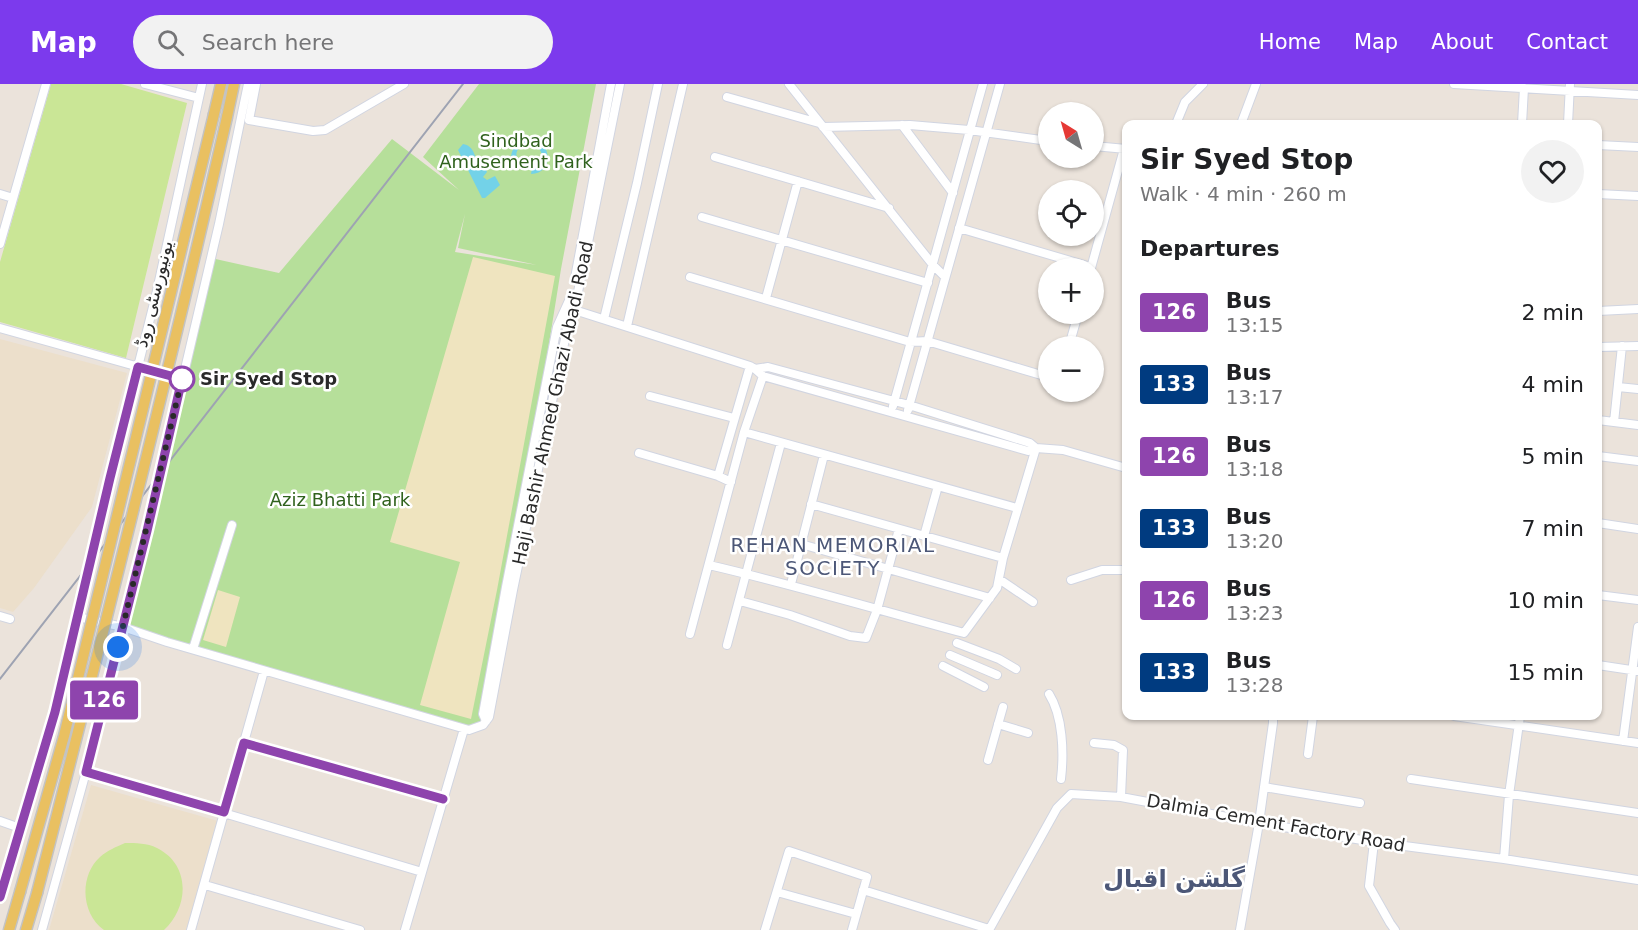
<!DOCTYPE html>
<html lang="en">
<head>
<meta charset="utf-8">
<style>
  body { margin:0; font-family:"DejaVu Sans",Cairo,sans-serif; background:#f2f2f2; color:#202124; height:100vh; display:flex; flex-direction:column; font-size:22px; white-space:nowrap }
  * { box-sizing:border-box; margin:0 }
  p { font-size:20px; color:#757577 }
  .icon { flex:none; width:33px; height:33px; fill:none; stroke:currentColor; stroke-width:2; stroke-linecap:round; stroke-linejoin:round }
  .map { position:relative; flex:1; overflow:hidden }
  .drawer { position:absolute; left:1122px; top:36px; width:480px; height:600px; display:flex; flex-direction:column; background:#fff; border-radius:12px; box-shadow:0 2px 4px #0004 }
  .drawer>* { flex:none }
  .badge { padding:0 12px; border-radius:4px; font-size:21px; line-height:39px }
  .needle { width:39px; rotate:323deg }
  .buttons { position:absolute; left:1038px; top:18px; display:grid; gap:12px }
  .buttons a { display:grid; place-items:center; width:66px; height:66px; border-radius:50%; background:#fff; box-shadow:0 2px 4px #0004; font-size:30px }
  .you { position:absolute; width:30px; height:30px; margin:-15px; border:4px solid #fff; border-radius:50%; background:#1a73e8; box-shadow:0 0 0 9px #1a73e833 }
  .map>.badge { position:absolute; translate:-50% -50%; box-shadow:0 0 0 3px #fff }
  h2 { padding:0 18px; font-size:22px; line-height:54px }
  .round { display:grid; place-items:center; flex:none; width:63px; height:63px; border-radius:32px; background:#f2f2f2 }
  .headline { display:flex; align-items:center; justify-content:space-between; height:102px; padding:0 18px }
  h1 { font-size:28px; font-weight:700; line-height:45px }
  ul { padding:0; list-style:none }
  li { display:flex; align-items:center; gap:18px; height:72px; padding:0 18px }
  li div { flex:1 }
  li b { display:block; font-size:22px }
  li em { font-style:normal }
  li .badge { min-width:66px; font-weight:700; text-align:center }
  header { display:flex; align-items:center; gap:36px; box-sizing:border-box; height:84px; padding:0 30px; background:#7c3aed; color:#fff }
  header strong { font-size:28px }
  nav { display:flex; gap:33px; margin-inline-start:auto; font-size:21px }
  .search { width:420px; height:54px; background:#f2f2f2; display:flex; align-items:center; gap:15px; box-sizing:border-box; padding:0 21px; border-radius:33px; color:#757577; font-size:22px }
  .map>svg:first-child { display:block }
  .education { fill:#ecdfcb }
  .green { fill:#b6df9a; fill-rule:evenodd }
  .sand { fill:#efe4bf }
  .pitch { fill:#cae696 }
  .water { fill:#73d2e8 }
  .lines { fill:none; stroke-linecap:round; stroke-linejoin:round }
  .minor-casing { stroke:#d1d5e1; stroke-width:10 }
  .major-casing { stroke:#c3c3c3; stroke-width:13 }
  .minor { stroke:#fff; stroke-width:8 }
  .major { stroke:#e9c061; stroke-width:10 }
  .rail { stroke:#9ea3b2; stroke-width:2 }
  .major-bridge-casing { stroke:#c3c3c3; stroke-width:13; stroke-linecap:butt }
  .major-bridge { stroke:#e9c061; stroke-width:10 }
  .line-casing { stroke:#fff; stroke-width:14 }
  .line { stroke:#8e44ad; stroke-width:9 }
  .walk { stroke:#292929; stroke-width:6; stroke-dasharray:0 10.8 }
  .stop-dot { fill:#fff; stroke:#8e44ad; stroke-width:3 }
  .labels { text-anchor:middle; stroke-width:5; stroke-linejoin:round; paint-order:stroke }
  .park-label { font-size:18px; fill:#30621d; stroke:#fff }
  .street-label { font-size:18px; fill:#292929; stroke:#fff }
  .stop-label { font-size:18px; font-weight:bold; fill:#292929; stroke:#fff; text-anchor:start }
  .neighbourhood-label { font-size:20px; letter-spacing:1.5px; fill:#4c5777; stroke:#fff }
  .district-label { font-size:24px; font-weight:bold; fill:#4c5777; stroke:#fff }
</style>
</head>
<body>
<header>
<strong>Map</strong>
<div class="search"><svg class="icon" aria-label="search" viewBox="0 0 24 24"><circle cx="10" cy="10" r="6"/><path d="M15 15l6 6"/></svg>Search here</div>
<nav><a>Home</a><a>Map</a><a>About</a><a>Contact</a></nav>
</header>
<div class="map">
<svg width="1638" height="846" viewBox="0 0 1638 846">
  <rect width="100%" height="100%" fill="#ebe3db"/>
  <path class="education" d="M0 255 127 289 92 423 34 504 13 528 0 524Z
    M91 701 218 737 187 846H49Z"/>
  <path class="green" d="M479 0H596L561 185 489 633 482 641 464 645 123 544 211 174 279 189 392 55 459 106 423 73ZM465 130 458 164 537 181 455 168Z"/>
  <path class="sand" d="M473 173 555 192 497 506 471 635 420 621 460 478 390 458Z
    M218 506 240 513 226 563 203 556Z"/>
  <path class="pitch" d="M51 0H121L187 19 126 274 0 238V178Z
    M125 759C136 759 147 759 157 764 191 781 189 823 164 846H104C81 830 79 792 100 773 108 766 116 763 125 759Z"/>
  <path class="water" d="M526 54 538 55C552 66 552 89 531 90L532 85C550 79 542 58 525 59 509 70 521 75 517 86 505 74 513 60 526 54Z
    M463 60C474 62 474 71 478 79L484 82 487 88 483 93 487 96 495 92 500 101 485 114H482L458 66Z"/>
  <g class="lines">
    <g class="minor-casing">
      <path id="minor" d="M145 0 199 14
        M256 0 249 36 313 47 325 46 404 0
        M789 0 933 181 945 193
        M1454 0 1638 11
        M727 13 819 39
        M1176 40 1185 18 1203 0
        M1241 40 1256 0
        M1522 40 1524 4
        M1568 40 1570 0
        M902 41 953 109
        M823 43 910 41 969 46 1048 57
        M1598 61 1638 63
        M1094 62 1126 65
        M715 73 889 124
        M0 110 13 114
        M1598 110 1638 112
        M702 133 928 199
        M959 144 1091 183
        M0 160 46 0
        M1091 184 1124 65
        M690 193 910 258 927 257 1048 293
        M575 194 611 0
        M766 214 798 97
        M568 224 750 282 755 285 763 292 1028 367 1036 364
        M1598 227 1638 225
        M604 235 637 99 658 0
        M627 242 683 0
        M0 244 182 295
        M1069 262 1078 230
        M1598 263 1638 262
        M755 285 768 283 909 321 1030 359 1036 364 1063 366 1126 384
        M1618 303 1638 305
        M650 312 734 334
        M893 322 983 0
        M908 326 1000 0
        M1598 336 1638 341
        M1614 338 1622 262
        M744 348 1017 424
        M639 369 718 392 731 398
        M1598 372 1638 377
        M718 392 750 282
        M811 420 1003 474
        M1598 439 1638 445
        M924 452 938 402
        M801 460 990 514
        M709 481C795 501 879 526 964 549L997 504 1003 474 1036 364
        M999 495 1033 518
        M1071 496 1102 486H1126
        M791 500 824 371
        M1598 511 1638 516
        M740 517 790 531 850 552 866 554 877 526 899 445
        M0 532 10 535
        M78 533 123 543 167 558 469 646 483 641 489 633 513 506 570 231 577 213 620 0
        M690 550 744 348 763 292
        M957 559 999 575 1016 585
        M727 561 781 359
        M193 565 232 441
        M950 571 997 591
        M1598 581 1638 587
        M943 582 984 603
        M1049 610C1063 632 1064 669 1061 695
        M1454 632 1638 659
        M486 637 483 630 506 503 557 243 572 210
        M998 640 1028 649
        M1623 657 1638 543
        M244 659 443 715
        M1094 659 1114 661 1123 666 1121 713
        M1308 670 1313 632
        M988 676 1003 623
        M86 688 422 788
        M1411 695 1638 729
        M1264 703 1360 719
        M0 737 20 744
        M1374 758 1369 802 1390 839 1395 846
        M1504 775 1509 711 1520 632
        M205 801 360 846
        M863 806 989 845
        M777 808 856 830
        M0 813 55 628 110 394 156 211 202 0
        M42 846 86 688 147 447 219 140 248 0
        M191 846 264 587
        M405 846 464 645
        M765 846 789 767 867 793 852 846
        M989 846 1057 724 1071 710 1121 713 1259 739 1374 758 1504 775 1638 796
        M1240 846 1259 739 1273 639V632"/>
    </g>
    <g class="major-casing">
      <path id="major" d="M214 30 221 0
        M227 33 234 0
        M9 846 20 808
        M26 846 37 809"/>
    </g>
    <use href="#minor" class="minor"/>
    <use href="#major" class="major"/>
    <path class="rail" d="M0 595 463 0"/>
    <g class="major-bridge-casing">
      <path id="major-bridge" d="M20 808 64 652 214 30
        M37 809C103 551 168 293 227 33"/>
    </g>
    <use href="#major-bridge" class="major-bridge"/>
  </g>
  <g class="lines">
    <g class="line-casing">
      <path id="line" d="M0 813 55 628 110 394 138 283 182 295 147 447 86 688 224 728 244 659 443 715"/>
    </g>
    <use href="#line" class="line"/>
    <path class="walk" d="M118 563 182 295"/>
  </g>
  <circle class="stop-dot" cx="182" cy="295" r="12"/>
  <g class="labels">
    <g class="park-label">
      <text x="516" y="63">Sindbad<tspan x="516" dy="21">Amusement Park</tspan></text>
      <text x="340" y="422">Aziz Bhatti Park</text>
    </g>
    <g class="street-label">
      <text transform="translate(154 210) rotate(-76)" y="6">یونیورسٹی روڈ</text>
      <text transform="translate(553 319) rotate(-78)" y="6">Haji Bashir Ahmed Ghazi Abadi Road</text>
      <text transform="translate(1276 739) rotate(10)" y="6">Dalmia Cement Factory Road</text>
    </g>
    <g class="stop-label">
      <text x="200" y="301">Sir Syed Stop</text>
    </g>
    <g class="neighbourhood-label">
      <text x="833" y="468">REHAN MEMORIAL<tspan x="833" dy="23">SOCIETY</tspan></text>
    </g>
    <g class="district-label">
      <text x="1174" y="803">گلشن اقبال</text>
    </g>
  </g>
</svg>
<div class="buttons">
<a><svg class="needle" viewBox="-14 -14 28 28"><path d="M0-13l5 13h-10z" fill="#e53935"/><path d="M0 13l5-13h-10z" fill="#757577"/></svg></a>
<a><svg class="icon" aria-label="locate" viewBox="0 0 24 24"><circle cx="12" cy="12" r="6"/><path d="M12 2v4M12 18v4M2 12h4M18 12h4"/></svg></a>
<a>+</a>
<a>−</a>
</div>
<div class="you" style="left:118px;top:563px"></div>
<b class="badge" style="left:104px;top:616px;background:#8e44ad;color:#fff">126</b>
<section class="drawer">
<div class="headline"><div><h1>Sir Syed Stop</h1><p>Walk · 4 min · 260 m</p></div><a class="round"><svg class="icon" aria-label="heart" viewBox="0 0 24 24"><path d="M12 20l-8-8c-3-5 5-10 8-4 3-6 11-1 8 4z"/></svg></a></div>
<h2>Departures</h2>
<ul>
<li><span class="badge" style="background:#8e44ad;color:#fff">126</span><div><b>Bus</b><p>13:15</p></div><em>2 min</em></li>
<li><span class="badge" style="background:#003b80;color:#fff">133</span><div><b>Bus</b><p>13:17</p></div><em>4 min</em></li>
<li><span class="badge" style="background:#8e44ad;color:#fff">126</span><div><b>Bus</b><p>13:18</p></div><em>5 min</em></li>
<li><span class="badge" style="background:#003b80;color:#fff">133</span><div><b>Bus</b><p>13:20</p></div><em>7 min</em></li>
<li><span class="badge" style="background:#8e44ad;color:#fff">126</span><div><b>Bus</b><p>13:23</p></div><em>10 min</em></li>
<li><span class="badge" style="background:#003b80;color:#fff">133</span><div><b>Bus</b><p>13:28</p></div><em>15 min</em></li>
</ul>
</section>
</div>
</body>
</html>
